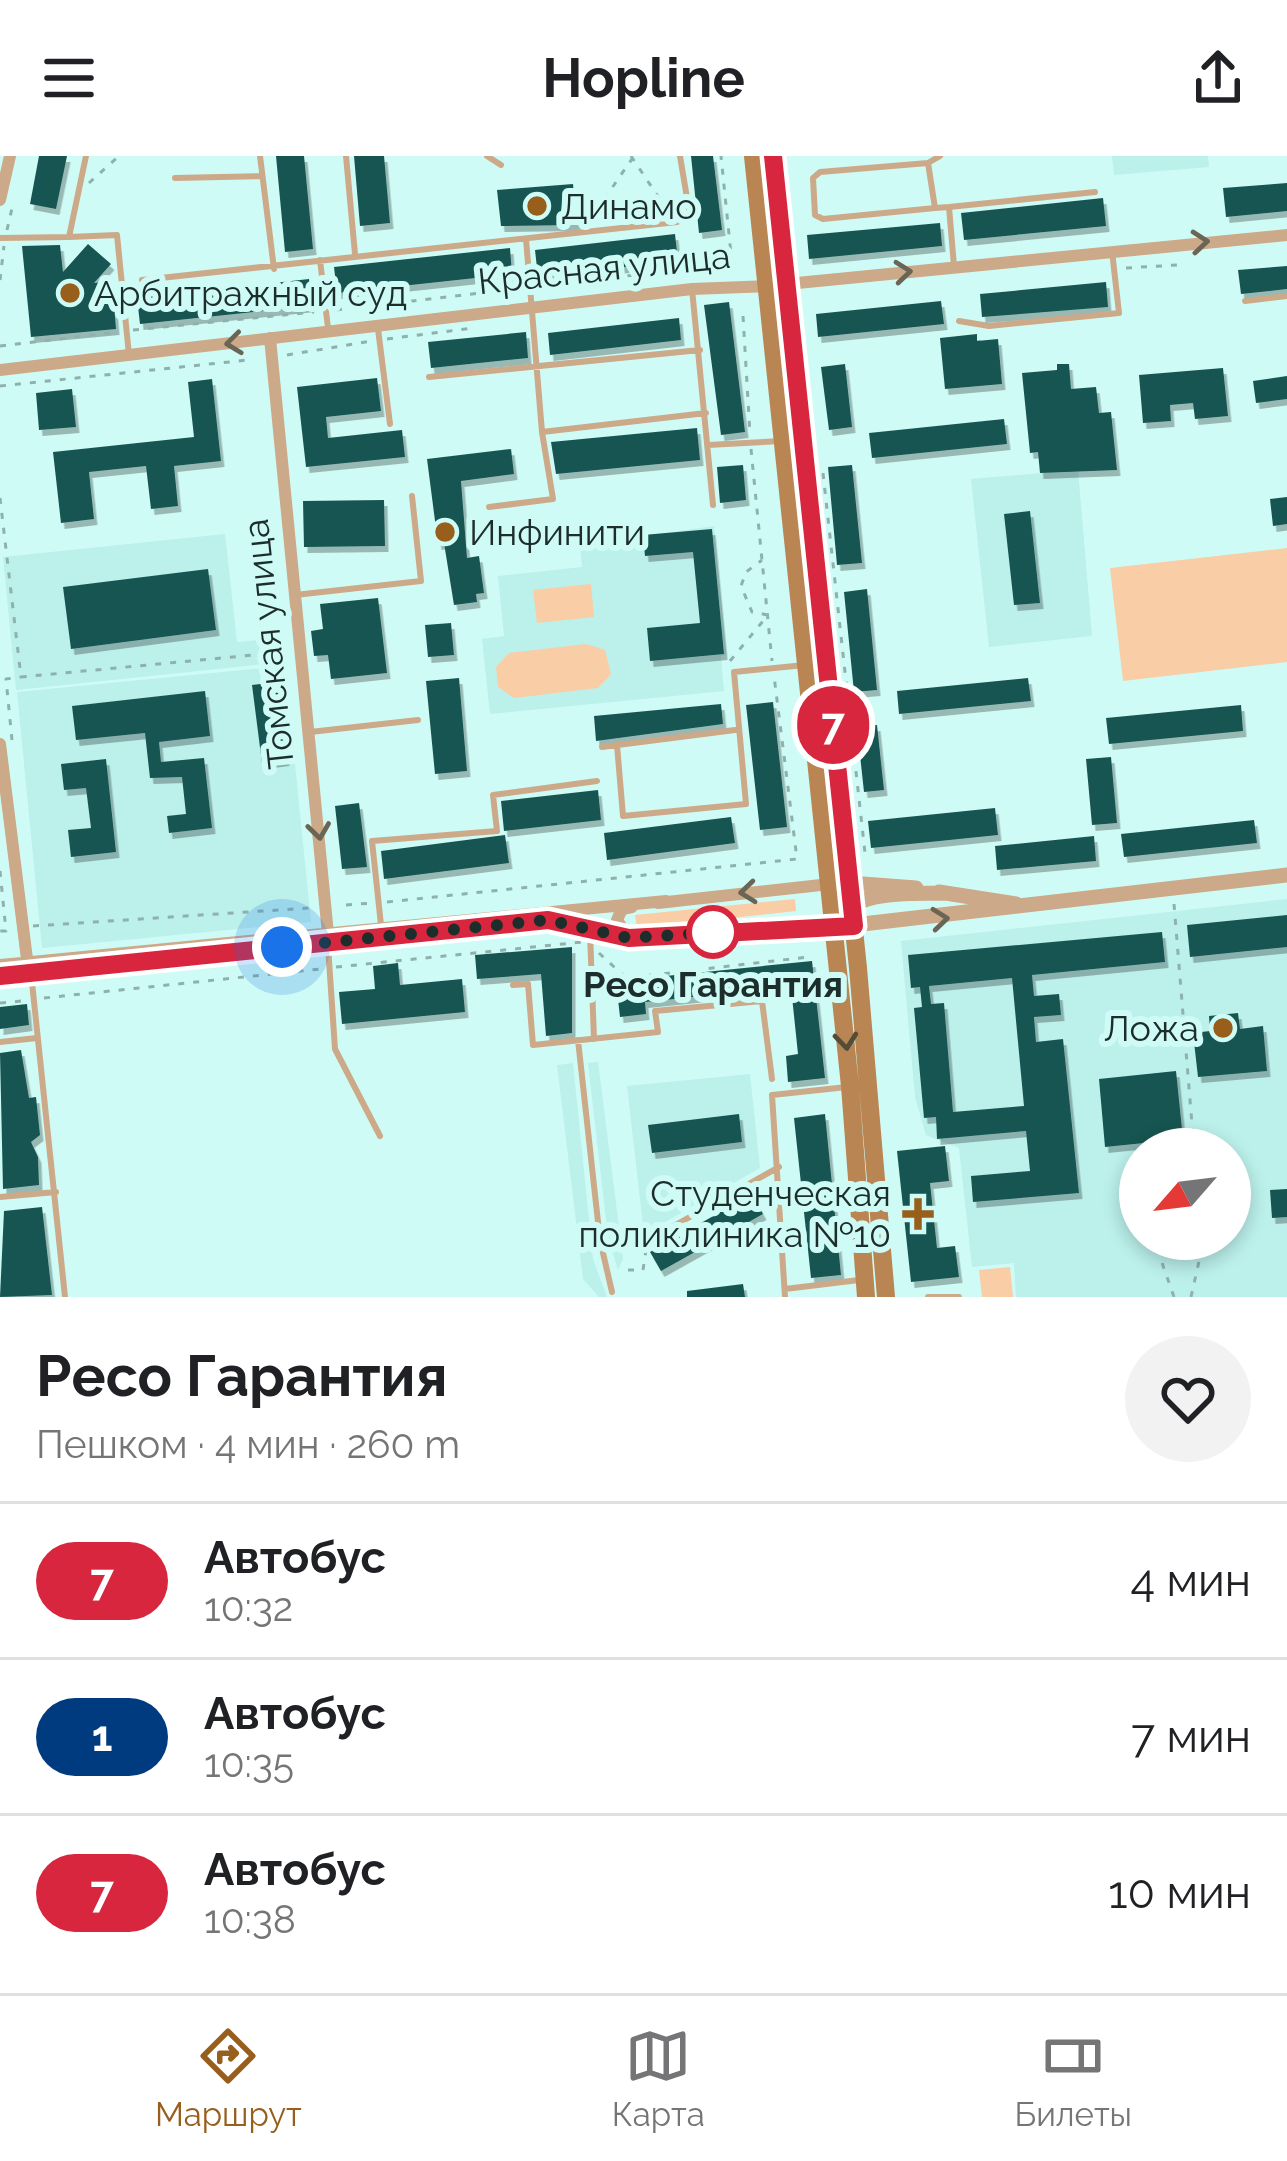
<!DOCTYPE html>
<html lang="ru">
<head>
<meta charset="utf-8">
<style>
  body { margin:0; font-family:Raleway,sans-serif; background:#f2f2f2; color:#202124; height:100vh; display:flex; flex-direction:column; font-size:45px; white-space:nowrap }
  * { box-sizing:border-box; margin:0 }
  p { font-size:39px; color:#757577 }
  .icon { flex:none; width:66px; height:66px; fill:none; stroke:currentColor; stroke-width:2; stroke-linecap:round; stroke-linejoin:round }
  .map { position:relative; height:1141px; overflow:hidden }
  .details { display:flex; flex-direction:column; background:#fff; flex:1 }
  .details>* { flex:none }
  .badge { padding:0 24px; border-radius:39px; font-size:42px; line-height:78px }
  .needle { width:78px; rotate:242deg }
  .controls { position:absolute; left:1119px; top:972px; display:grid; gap:24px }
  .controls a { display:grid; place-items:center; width:132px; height:132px; border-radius:50%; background:#fff; box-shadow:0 6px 18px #0003; font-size:60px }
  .you { position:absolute; width:60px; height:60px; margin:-30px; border:9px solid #fff; border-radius:50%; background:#1a73e8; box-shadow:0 0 0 18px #1a73e833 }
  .map>.badge { position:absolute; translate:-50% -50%; box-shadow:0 0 0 6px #fff }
  .round { display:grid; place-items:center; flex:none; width:126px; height:126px; border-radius:63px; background:#f2f2f2 }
  .headline { display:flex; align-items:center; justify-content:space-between; height:204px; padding:0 36px }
  h1 { font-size:57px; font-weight:700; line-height:90px }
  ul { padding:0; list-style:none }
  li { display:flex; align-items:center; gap:36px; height:156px; padding:0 36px; border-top:3px solid #e0e0e0 }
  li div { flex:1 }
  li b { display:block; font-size:45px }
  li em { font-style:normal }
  li .badge { min-width:132px; font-weight:700; text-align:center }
  header { display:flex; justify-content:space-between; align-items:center; height:156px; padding:0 36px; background:#fff; font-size:54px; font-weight:700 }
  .tab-bar { display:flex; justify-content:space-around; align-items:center; height:168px; border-top:3px solid #e0e0e0; background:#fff; font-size:33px; color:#757577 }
  .tab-bar a { display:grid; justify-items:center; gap:6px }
  .tab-bar .selected { color:#975e1c }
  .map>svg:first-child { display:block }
  .built { fill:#bbf0eb; fill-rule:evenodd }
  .green { fill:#f9cda5 }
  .building { fill:#195551; fill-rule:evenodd; filter:url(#shadow) }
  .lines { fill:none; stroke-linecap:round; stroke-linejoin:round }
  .path { stroke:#8fb1ad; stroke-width:3; stroke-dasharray:6 9; stroke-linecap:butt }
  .service { stroke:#cca988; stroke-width:6 }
  .minor { stroke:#cca988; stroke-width:12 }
  .tertiary { stroke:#cca988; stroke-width:15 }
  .secondary { stroke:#b98553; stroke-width:18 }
  .oneway { stroke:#6b6555 }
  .oneway2 { stroke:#534c39 }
  .line-casing { stroke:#fff; stroke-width:27 }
  .line { stroke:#d7263d; stroke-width:18 }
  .walk { stroke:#1c2d2b; stroke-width:12; stroke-dasharray:0 21.6 }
  .poi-dot { fill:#975e1c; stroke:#cffbf6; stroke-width:4.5 }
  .stop-dot { fill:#fff; stroke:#d7263d; stroke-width:6 }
  .labels { text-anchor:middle; stroke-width:12; stroke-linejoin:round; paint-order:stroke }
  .poi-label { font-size:36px; fill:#1c2d2b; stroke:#cffbf6; text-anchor:start }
  .street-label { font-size:36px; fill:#1c2d2b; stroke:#cffbf6 }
  .stop-label { font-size:36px; font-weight:bold; fill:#1c2d2b; stroke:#cffbf6 }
</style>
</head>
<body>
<header><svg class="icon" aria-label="menu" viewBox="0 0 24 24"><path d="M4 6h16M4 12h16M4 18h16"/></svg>Hopline<svg class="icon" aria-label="share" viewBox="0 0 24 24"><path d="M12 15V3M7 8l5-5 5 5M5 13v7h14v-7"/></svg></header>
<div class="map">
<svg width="1287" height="1141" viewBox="0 0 1287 1141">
  <defs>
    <filter id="shadow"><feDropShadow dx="3.5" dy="6" stdDeviation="0" flood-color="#0004"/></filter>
  </defs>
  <rect width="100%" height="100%" fill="#cffbf6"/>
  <path class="built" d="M1112 0H1208L1209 11 1114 19Z
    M1078 314 1092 480 989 491 971 323Z
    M714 370 727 499 721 500 724 535 490 558 482 483 504 480 498 420 582 411 580 389Z
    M225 378 237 486 272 483 274 507 16 534 3 401Z
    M285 510 311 766 42 792 17 536Z
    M1287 743V1141H1016L1014 1107 972 1111 959 992 926 979 915 941 901 785ZM1140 993H1230V1083H1140Z
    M598 906 623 1103 618 1114 608 1081 588 907Z
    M573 907 593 1103 607 1141H599L583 1123 557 909Z
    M750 918 760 1012 644 1078 627 930Z"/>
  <path class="green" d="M1287 392V506L1123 525 1110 412Z
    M591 428 594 461 537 467 533 434Z
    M586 488 605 494 611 518 598 532 514 542 498 531 496 511 509 497Z
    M795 743 796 755 637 772 635 759Z
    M1010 1111 1013 1141H982L979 1114Z"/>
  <path class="building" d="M39 0H67L56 53 30 48Z
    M276 0H304L313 93 285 96Z
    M354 0H384L390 67 360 70Z
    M691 0H713L722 74 699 77Z
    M1287 27V55L1226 61 1223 32Z
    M573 28 577 69 501 70 497 34Z
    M1103 42 1106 70 964 84 961 57Z
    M940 67 942 90 809 103 807 79Z
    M675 78 678 105 538 121 535 94Z
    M88 88 111 108 94 127 112 125 116 173 31 181 22 90 60 89 63 116Z
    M510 92 512 118 337 137 334 111Z
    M1287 110V133L1241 138 1238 114Z
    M309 123 312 150 140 168 137 142Z
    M1106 126 1108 151 982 161 980 138Z
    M941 145 944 168 818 181 816 158Z
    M729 146 745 276 721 279 704 149Z
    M679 162 681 184 550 199 548 177Z
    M526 176 528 202 431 212 428 186Z
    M977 178V185L998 183 1002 228 945 233 940 182Z
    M845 208 852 271 829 274 821 211Z
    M1057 208H1069L1071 233 1096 231 1099 257 1111 256 1117 314 1040 317 1038 296 1030 297 1022 217 1057 214Z
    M1223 212 1228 260 1195 263 1193 247 1170 249 1171 265 1143 267 1139 219Z
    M1287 220V243L1256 247 1253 225Z
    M377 222 381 255 326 261 328 282 402 274 405 301 306 311 297 231Z
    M212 223 221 305 174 310 178 350 151 353 146 310 89 316 94 363 61 367 53 296 194 281 188 226Z
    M72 233 76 271 39 274 36 237Z
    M1004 263 1007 288 872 302 869 277Z
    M697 272 700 304 556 318 551 286Z
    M511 293 514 318 461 325 467 402 479 400 484 437 476 438 477 446 454 449 444 387 438 388 427 303Z
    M743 309 746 344 720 347 717 311Z
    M852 309 862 407 837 409 828 311Z
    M1287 341V368L1273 370 1270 343Z
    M384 344 385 390 304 391 303 345Z
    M1030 355 1040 447 1014 449 1004 358Z
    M712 373 724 498 650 505 647 472 700 467 693 396 645 400 643 379Z
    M208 413 216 474 71 493 63 431Z
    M867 433 877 534 854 536 844 436Z
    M378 442 387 517 331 523 328 499 314 500 311 475 323 473 320 448Z
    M451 467 454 499 428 501 425 469Z
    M459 522 467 615 435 618 426 525Z
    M1028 522 1031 545 899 558 897 535Z
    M277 526 286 604 262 607 252 529Z
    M205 535 210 580 159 586 161 606 204 602 212 672 169 677 167 660 186 658 182 621 150 622 145 577 76 584 72 550Z
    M773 546 787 671 760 674 746 549Z
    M721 548 723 568 596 585 594 560Z
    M1241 549 1243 575 1109 588 1106 562Z
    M877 569 884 634 864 636 857 571Z
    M1111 601 1117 667 1092 669 1086 603Z
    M106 603 116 696 71 701 68 674 91 672 86 632 64 634 61 608Z
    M598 634 601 664 504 675 501 645Z
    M359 647 367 711 342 713 335 650Z
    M995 652 998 679 871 692 868 665Z
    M731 661 735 687 607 704 604 677Z
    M1254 664 1257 687 1124 701 1121 678Z
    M505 679 509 707 384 723 381 695Z
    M1094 680 1096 705 997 714 995 690Z
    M1287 759V791L1190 801 1187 769Z
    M1162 776 1165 806 1032 819 1034 840 1059 838 1061 859 1034 861 1036 886 1063 883 1079 1037 973 1046 971 1020 1030 1015 1026 975 937 983 936 961 924 962 914 852 922 851 920 831 911 832 908 799ZM1012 822 1024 950 953 956 944 847 931 848 929 830Z
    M572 791V877L546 880 541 818 477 823 475 799Z
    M812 805 825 922 788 926 786 900 798 898 791 831 645 846 646 858 620 861 616 825Z
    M398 807 400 829 462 823 465 856 342 868 339 836 375 833 373 810Z
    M27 848 29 869 0 873V851Z
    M1238 857 1240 873 1263 870 1267 915 1198 921 1193 877 1210 875 1209 860Z
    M21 894 29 942 36 941 40 979 31 986 38 1001 39 1029 3 1033 0 897Z
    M1176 915 1183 983 1105 991 1099 923Z
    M739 958 742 986 652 997 648 969Z
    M825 958 841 1119 811 1122 794 962Z
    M945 990 949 1025 930 1027 937 1092 955 1090 959 1121 911 1126 897 995Z
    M1287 1033V1061L1272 1062 1270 1034Z
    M752 1038 763 1058 661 1115 650 1096Z
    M42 1051 52 1139 0 1141 4 1055Z
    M743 1128 745 1141H687V1135Z"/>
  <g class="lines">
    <path class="path" d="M631 0 669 57
      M89 27 119 0
      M587 68 634 0
      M7 74 13 48
      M1126 112 1177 109
      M0 124 4 90
      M538 130 732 108 721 0
      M336 154 523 132
      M743 160 750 278
      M133 174 314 156
      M387 183 473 172
      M0 190 117 176
      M287 199 372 185
      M0 230 248 204
      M751 293 772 505
      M823 317 865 697
      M0 342 21 521 285 496
      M730 505 768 459 752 456 741 430 746 416 762 404
      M12 584 6 523 21 521
      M0 715 6 775H0
      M387 746 797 703 774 520
      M1174 748 1194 993
      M346 749 372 747
      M33 770 309 752
      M599 797 626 822 808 801
      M336 811 583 786
      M44 842 320 813
      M0 847 22 845
      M628 1114H643L646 1094
      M1174 1141 1160 1101 1180 1083
      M1191 1141 1204 1083"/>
    <path class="service" d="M260 0 274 113
      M346 0 355 98
      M487 0 501 9
      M680 0 690 60
      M940 0 928 7 935 52 949 51 954 110
      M928 7 820 16 813 22 815 59 823 63 935 52
      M175 22 262 20
      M949 51 1095 36
      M69 81 117 79 129 199
      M0 82 69 81 86 0
      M526 83 542 276 706 257
      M320 104 328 172
      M142 124 677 66
      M692 133 713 349
      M1245 145 1287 140
      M959 165 989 170 1119 157 1112 95
      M378 173 390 268
      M429 221 700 194
      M708 289 782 285
      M489 351 553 343 542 276
      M295 439 421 425 412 340
      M310 576 418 564
      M617 589 623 660 746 648 734 516 805 509
      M602 591 735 574
      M381 769 372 685 497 675 493 639 597 625
      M590 777 594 883
      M328 790 335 893 380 980
      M31 817 65 1141
      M513 829 528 828 533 889 658 876 655 855 762 845 772 923
      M578 884 600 1084 612 1136
      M0 886 37 882
      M0 1041 56 1036
      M647 1085 779 1011
      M785 1133 859 1124
      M785 1141 772 939 847 931
      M928 1141H959"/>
    <path class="minor" d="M0 44 10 0
      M787 128 1287 79
      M270 182 328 778
      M0 214 692 133 768 130
      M0 588 28 811
      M658 747 830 728
      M628 782 617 764 622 753 632 751
      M0 809 666 745"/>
    <path class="tertiary" d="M850 727 916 732
      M939 736 1016 748
      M854 769 1287 719
      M0 820 549 764 629 782 834 769C852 732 910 738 945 737"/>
    <path class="secondary" d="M753 0 850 930 866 1141
      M773 0 858 812 886 1141"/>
  </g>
  <defs><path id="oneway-chevron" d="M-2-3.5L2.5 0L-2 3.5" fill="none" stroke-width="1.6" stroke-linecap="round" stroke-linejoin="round" transform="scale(3)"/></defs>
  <g class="oneway">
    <use href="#oneway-chevron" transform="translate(1200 86) rotate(-5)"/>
    <use href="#oneway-chevron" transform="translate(903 116) rotate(-6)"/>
    <use href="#oneway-chevron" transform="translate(234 187) rotate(173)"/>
    <use href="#oneway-chevron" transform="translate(319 675) rotate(82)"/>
    <use href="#oneway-chevron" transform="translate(748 736) rotate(174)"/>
    <use href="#oneway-chevron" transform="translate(940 763) rotate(-6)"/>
  </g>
  <use class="oneway2" href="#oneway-chevron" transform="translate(846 885) rotate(84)"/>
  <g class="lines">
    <g class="line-casing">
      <path id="line" d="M0 820 548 764 629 782 854 770 773 0"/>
    </g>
    <use href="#line" class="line"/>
    <path class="walk" d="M282 791 548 764 629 782 733 775 713 776"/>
  </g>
  <g class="poi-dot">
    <circle cx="537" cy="50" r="12"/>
    <circle cx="70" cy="137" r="12"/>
    <circle cx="445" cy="376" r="12"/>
    <circle cx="1223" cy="872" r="12"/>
    <path d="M912 1040h12v12h12v12h-12v12h-12v-12h-12v-12h12z"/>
  </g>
  <circle class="stop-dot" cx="713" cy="776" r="24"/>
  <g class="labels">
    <g class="poi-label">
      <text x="561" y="63">Динамо</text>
      <text x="94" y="150">Арбитражный суд</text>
      <text x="469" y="389">Инфинити</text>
      <text x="1199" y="885" text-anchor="end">Ложа</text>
      <text x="891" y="1050" text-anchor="end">Студенческая<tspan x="891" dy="41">поликлиника №10</tspan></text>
    </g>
    <g class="street-label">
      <text transform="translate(604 112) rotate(-6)" y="13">Красная улица</text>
      <text transform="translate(268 488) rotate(-96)" y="13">Томская улица</text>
    </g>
    <g class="stop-label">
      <text x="713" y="841">Ресо Гарантия</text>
    </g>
  </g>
</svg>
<div class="controls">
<a><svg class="needle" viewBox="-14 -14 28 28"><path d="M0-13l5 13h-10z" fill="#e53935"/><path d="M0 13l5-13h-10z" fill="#757577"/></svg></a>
</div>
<div class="you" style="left:282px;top:791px"></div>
<b class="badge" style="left:833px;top:569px;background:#d7263d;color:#fff">7</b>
</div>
<section class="details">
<div class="headline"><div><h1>Ресо Гарантия</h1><p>Пешком · 4 мин · 260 m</p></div><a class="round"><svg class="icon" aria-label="heart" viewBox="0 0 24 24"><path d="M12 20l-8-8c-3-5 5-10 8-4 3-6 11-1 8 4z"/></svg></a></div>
<ul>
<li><span class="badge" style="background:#d7263d;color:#fff">7</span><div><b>Автобус</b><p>10:32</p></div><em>4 мин</em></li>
<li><span class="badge" style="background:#003b80;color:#fff">1</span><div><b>Автобус</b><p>10:35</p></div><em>7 мин</em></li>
<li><span class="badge" style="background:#d7263d;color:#fff">7</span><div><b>Автобус</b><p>10:38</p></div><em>10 мин</em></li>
</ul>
</section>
<nav class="tab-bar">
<a class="selected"><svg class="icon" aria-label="directions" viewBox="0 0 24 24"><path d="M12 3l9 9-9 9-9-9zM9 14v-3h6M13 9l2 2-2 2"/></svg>Маршрут</a>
<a><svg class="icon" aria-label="map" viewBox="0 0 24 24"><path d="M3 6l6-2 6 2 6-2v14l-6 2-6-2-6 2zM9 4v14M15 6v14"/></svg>Карта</a>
<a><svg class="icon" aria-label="tickets" viewBox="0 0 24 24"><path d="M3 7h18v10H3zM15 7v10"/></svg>Билеты</a>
</nav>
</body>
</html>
